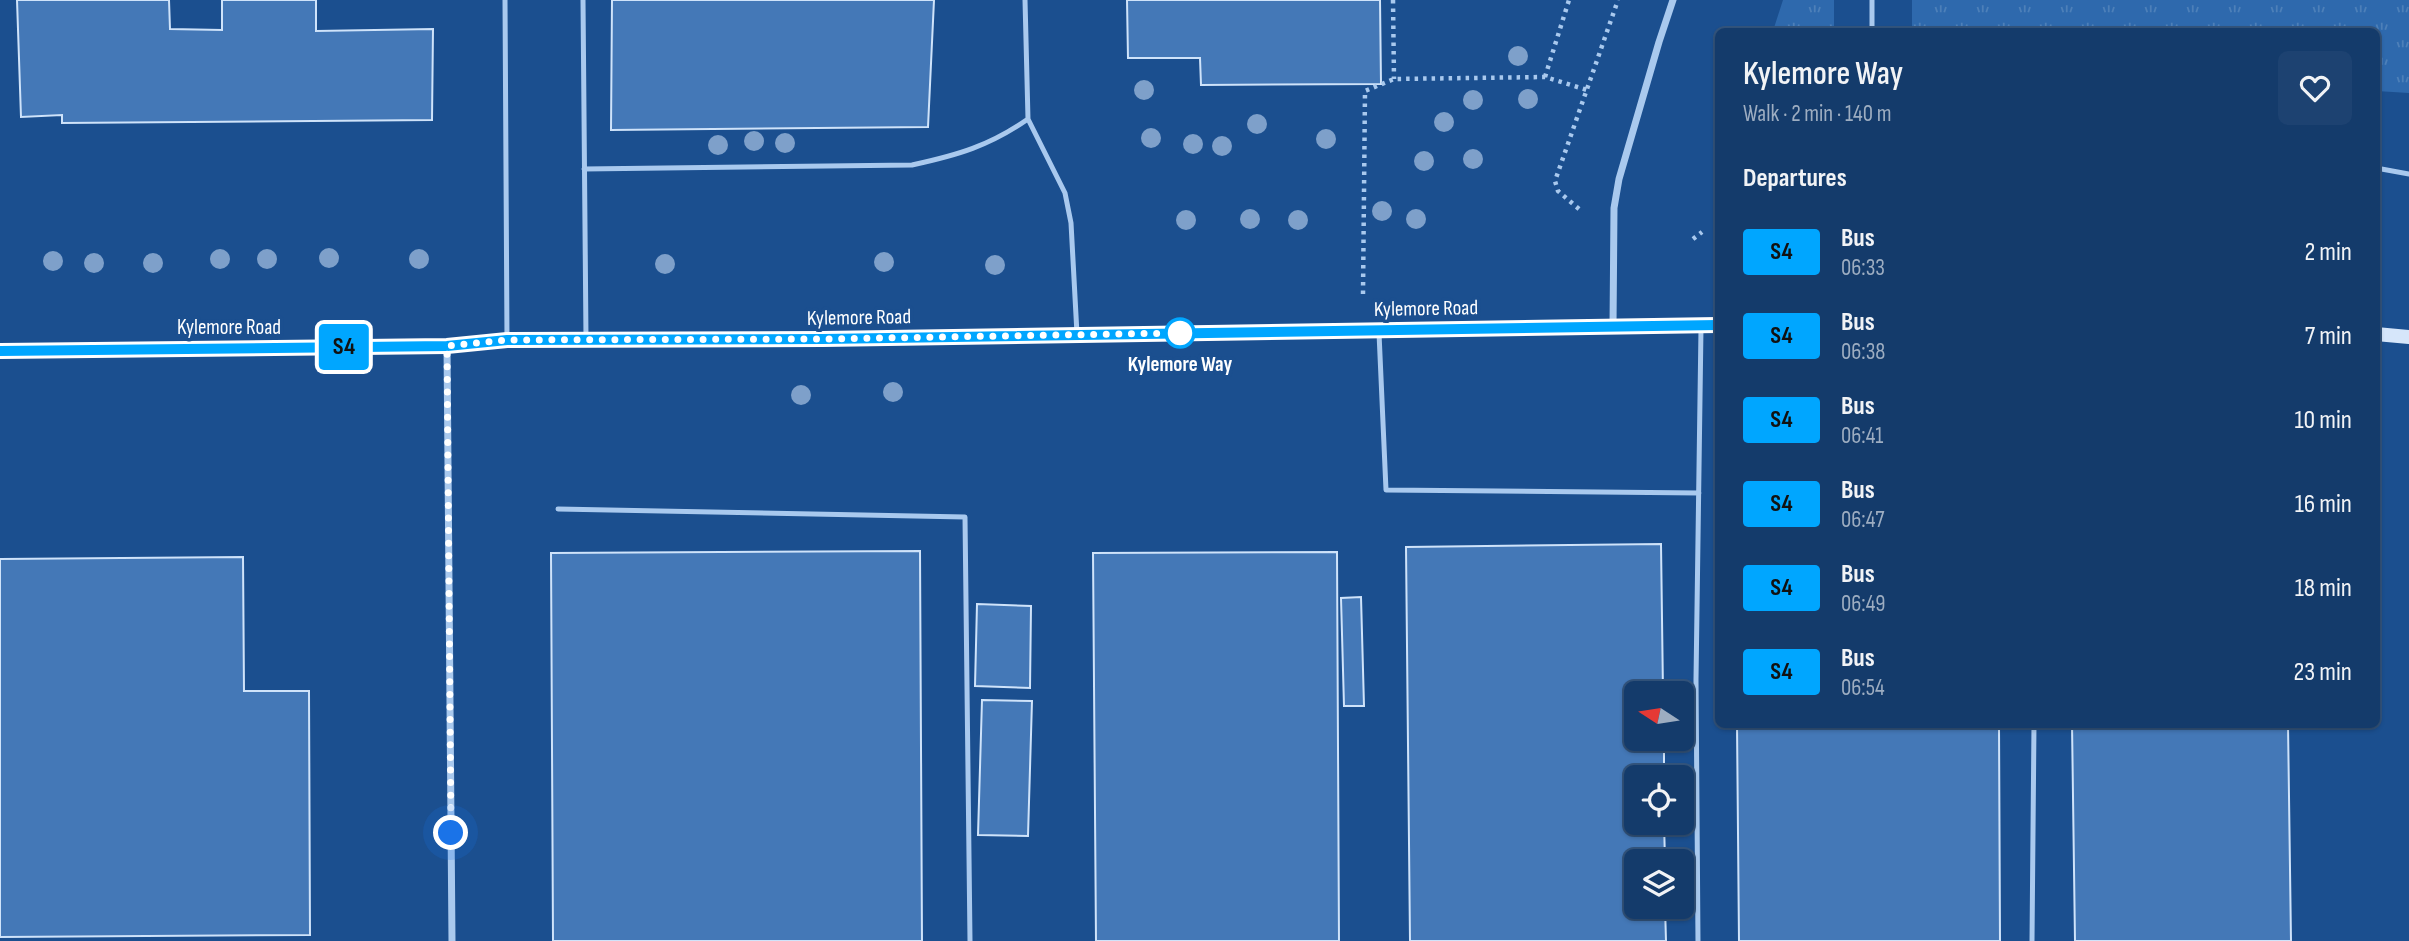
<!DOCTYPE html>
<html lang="en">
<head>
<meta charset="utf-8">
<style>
  body { margin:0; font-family:"Sofia Sans Condensed",sans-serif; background:#1d4271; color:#f1f3f6; height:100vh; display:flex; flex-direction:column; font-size:26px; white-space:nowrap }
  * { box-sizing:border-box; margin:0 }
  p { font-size:23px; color:#9dadc1 }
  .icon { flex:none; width:38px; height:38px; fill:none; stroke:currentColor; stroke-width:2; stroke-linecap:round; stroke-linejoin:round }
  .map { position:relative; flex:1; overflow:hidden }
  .drawer { position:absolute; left:1715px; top:28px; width:665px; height:700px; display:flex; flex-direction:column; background:#143b6b; border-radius:10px; box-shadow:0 2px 5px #0004,0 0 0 2px #33557e }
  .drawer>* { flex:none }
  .badge { padding:0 14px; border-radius:5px; font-size:24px; line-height:46px }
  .needle { width:46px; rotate:282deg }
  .fabs { position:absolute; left:1624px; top:681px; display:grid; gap:14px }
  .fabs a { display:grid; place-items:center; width:70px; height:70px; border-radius:10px; background:#143b6b; box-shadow:0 2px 5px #0004,0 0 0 2px #33557e; font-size:35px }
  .you { position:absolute; width:35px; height:35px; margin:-18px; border:5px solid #fff; border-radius:50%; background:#1a73e8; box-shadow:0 0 0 10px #1a73e833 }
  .map>.badge { position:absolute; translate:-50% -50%; box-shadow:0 0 0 4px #fff }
  h2 { padding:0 28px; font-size:26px; line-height:63px }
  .round { display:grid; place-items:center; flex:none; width:74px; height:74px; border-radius:10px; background:#1d4271 }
  .headline { display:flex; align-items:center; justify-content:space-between; height:119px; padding:0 28px }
  h1 { font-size:33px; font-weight:600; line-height:52px }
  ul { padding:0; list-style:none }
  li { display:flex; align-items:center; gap:21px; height:84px; padding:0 28px }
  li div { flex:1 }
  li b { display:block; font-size:26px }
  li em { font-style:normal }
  li .badge { min-width:77px; font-weight:700; text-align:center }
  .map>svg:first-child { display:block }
  .grass { fill:url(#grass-tufts) }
  .building { fill:#4478b7; stroke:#cfe3fa; stroke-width:2 }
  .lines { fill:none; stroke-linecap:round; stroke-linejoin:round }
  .path { stroke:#a9c9ee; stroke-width:4.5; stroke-dasharray:3.5 5; stroke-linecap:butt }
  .lane { stroke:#a9c9ee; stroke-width:5 }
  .street { stroke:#a9c9ee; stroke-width:7 }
  .secondary { stroke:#d6e6fa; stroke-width:14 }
  .tree { fill:#7ea0ca }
  .line-casing { stroke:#fff; stroke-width:16 }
  .line { stroke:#00a6ff; stroke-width:10 }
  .walk { stroke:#fff; stroke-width:7; stroke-dasharray:0 12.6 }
  .stop-dot { fill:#fff; stroke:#00a6ff; stroke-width:3.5 }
  .labels { text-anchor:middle; stroke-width:7; stroke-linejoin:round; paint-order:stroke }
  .street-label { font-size:21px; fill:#fff; stroke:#1b4f8f }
  .stop-label { font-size:21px; font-weight:bold; fill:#fff; stroke:#1b4f8f }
</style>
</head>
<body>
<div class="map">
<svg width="2409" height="941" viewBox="0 0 2409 941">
  <defs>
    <pattern id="grass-tufts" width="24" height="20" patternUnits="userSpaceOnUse" patternTransform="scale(1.75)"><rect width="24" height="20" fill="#2e69ad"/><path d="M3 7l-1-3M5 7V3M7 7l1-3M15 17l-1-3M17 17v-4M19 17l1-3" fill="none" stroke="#4d80b9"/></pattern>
  </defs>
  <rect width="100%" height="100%" fill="#1b4f8f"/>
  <path class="grass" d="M1783 0H1834V31H1773Z
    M1912 0H2409V93L2377 91 2376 32 1912 31Z"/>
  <path class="building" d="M17 0H169L170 29 222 30V0H316V31L433 29 432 120 62 123V115L21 117Z
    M612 0H934L928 127 611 130Z
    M1127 0H1380L1381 84 1201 85 1200 58H1128Z
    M1661 544 1663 693H1636V738H1664V777H1636V822H1664L1665 861H1636V906H1665L1666 941H1410L1406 547Z
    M920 551 922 941H553L551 553Z
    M1337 552 1339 941H1096L1093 553Z
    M243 557 244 691H309L310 935 0 937V559Z
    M1361 597 1364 706H1344L1341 598Z
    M977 604 1031 606 1030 688 975 686Z
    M982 700 1032 701 1028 836 978 835Z
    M1737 724H1999L2000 941H1739Z
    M2072 724H2288L2291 941H2075Z"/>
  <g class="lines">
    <path class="path" d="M1393 0 1394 79
      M1545 77 1569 0
      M1579 209 1558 191 1555 181 1618 0
      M1693 239 1702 232
      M1363 294 1365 91 1394 79 1545 77 1587 90"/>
    <path class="lane" d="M505 0 507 340
      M583 0 586 339
      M1025 0 1028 119 1065 193 1071 223 1077 334
      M1872 32V0
      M2376 168 2409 174
      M584 169 912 165C958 155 989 146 1028 119
      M1379 333 1386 490 1699 493
      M558 509 965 517 970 941
      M1698 941 1696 680 1701 328
      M2032 941 2034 724"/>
    <path class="street" d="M1613 327 1614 208 1619 179 1659 42 1673 0
      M447 346 452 941"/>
    <path class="secondary" d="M2376 334 2409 337
      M0 351 447 346 507 340 823 339 1718 325"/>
  </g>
  <g class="tree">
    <circle cx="1518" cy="56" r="10"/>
    <circle cx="1144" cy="90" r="10"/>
    <circle cx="1528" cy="99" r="10"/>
    <circle cx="1473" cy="100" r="10"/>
    <circle cx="1444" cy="122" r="10"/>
    <circle cx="1257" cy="124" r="10"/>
    <circle cx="1151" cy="138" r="10"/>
    <circle cx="1326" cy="139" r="10"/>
    <circle cx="754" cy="141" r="10"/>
    <circle cx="785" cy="143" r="10"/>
    <circle cx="1193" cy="144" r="10"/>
    <circle cx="718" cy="145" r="10"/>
    <circle cx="1222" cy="146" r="10"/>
    <circle cx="1473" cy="159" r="10"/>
    <circle cx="1424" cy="161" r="10"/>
    <circle cx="1382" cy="211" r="10"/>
    <circle cx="1250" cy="219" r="10"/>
    <circle cx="1416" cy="219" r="10"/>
    <circle cx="1186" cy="220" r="10"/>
    <circle cx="1298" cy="220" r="10"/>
    <circle cx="329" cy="258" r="10"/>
    <circle cx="220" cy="259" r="10"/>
    <circle cx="267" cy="259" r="10"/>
    <circle cx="419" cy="259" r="10"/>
    <circle cx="53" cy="261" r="10"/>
    <circle cx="884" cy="262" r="10"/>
    <circle cx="94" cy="263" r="10"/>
    <circle cx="153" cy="263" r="10"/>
    <circle cx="665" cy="264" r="10"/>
    <circle cx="995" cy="265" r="10"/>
    <circle cx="893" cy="392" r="10"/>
    <circle cx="801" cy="395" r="10"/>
  </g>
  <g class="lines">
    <g class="line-casing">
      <path id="line" d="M0 351 447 346 507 340 823 339 1718 325"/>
    </g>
    <use href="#line" class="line"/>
    <path class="walk" d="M451 833 447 346 507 340 823 339 1180 333"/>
  </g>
  <circle class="stop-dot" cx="1180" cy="333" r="14"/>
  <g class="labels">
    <g class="street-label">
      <text transform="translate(1426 308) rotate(-1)" y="7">Kylemore Road</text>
      <text transform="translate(859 317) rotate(-1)" y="7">Kylemore Road</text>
      <text x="229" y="334">Kylemore Road</text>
    </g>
    <g class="stop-label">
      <text x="1180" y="371">Kylemore Way</text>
    </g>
  </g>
</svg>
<div class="fabs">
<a><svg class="needle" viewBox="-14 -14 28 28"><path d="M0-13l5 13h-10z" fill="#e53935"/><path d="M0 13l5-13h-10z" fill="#9dadc1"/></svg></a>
<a><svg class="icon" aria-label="locate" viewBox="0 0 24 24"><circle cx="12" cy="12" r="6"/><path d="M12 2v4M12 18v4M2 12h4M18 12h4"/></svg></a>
<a><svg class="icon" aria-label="layers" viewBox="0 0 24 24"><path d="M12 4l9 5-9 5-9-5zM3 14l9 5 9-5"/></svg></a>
</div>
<div class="you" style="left:451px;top:833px"></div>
<b class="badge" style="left:344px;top:347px;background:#00a6ff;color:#111">S4</b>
<section class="drawer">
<div class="headline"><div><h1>Kylemore Way</h1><p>Walk · 2 min · 140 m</p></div><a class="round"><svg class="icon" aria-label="heart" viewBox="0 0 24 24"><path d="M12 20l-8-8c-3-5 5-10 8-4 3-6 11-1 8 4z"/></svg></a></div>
<h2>Departures</h2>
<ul>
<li><span class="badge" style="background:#00a6ff;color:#111">S4</span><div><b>Bus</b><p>06:33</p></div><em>2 min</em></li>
<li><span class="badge" style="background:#00a6ff;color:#111">S4</span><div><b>Bus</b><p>06:38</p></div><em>7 min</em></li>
<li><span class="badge" style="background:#00a6ff;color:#111">S4</span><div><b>Bus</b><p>06:41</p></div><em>10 min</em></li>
<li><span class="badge" style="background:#00a6ff;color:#111">S4</span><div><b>Bus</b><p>06:47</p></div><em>16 min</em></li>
<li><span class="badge" style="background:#00a6ff;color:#111">S4</span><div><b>Bus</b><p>06:49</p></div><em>18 min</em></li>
<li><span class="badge" style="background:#00a6ff;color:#111">S4</span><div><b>Bus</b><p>06:54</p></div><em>23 min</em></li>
</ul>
</section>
</div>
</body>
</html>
